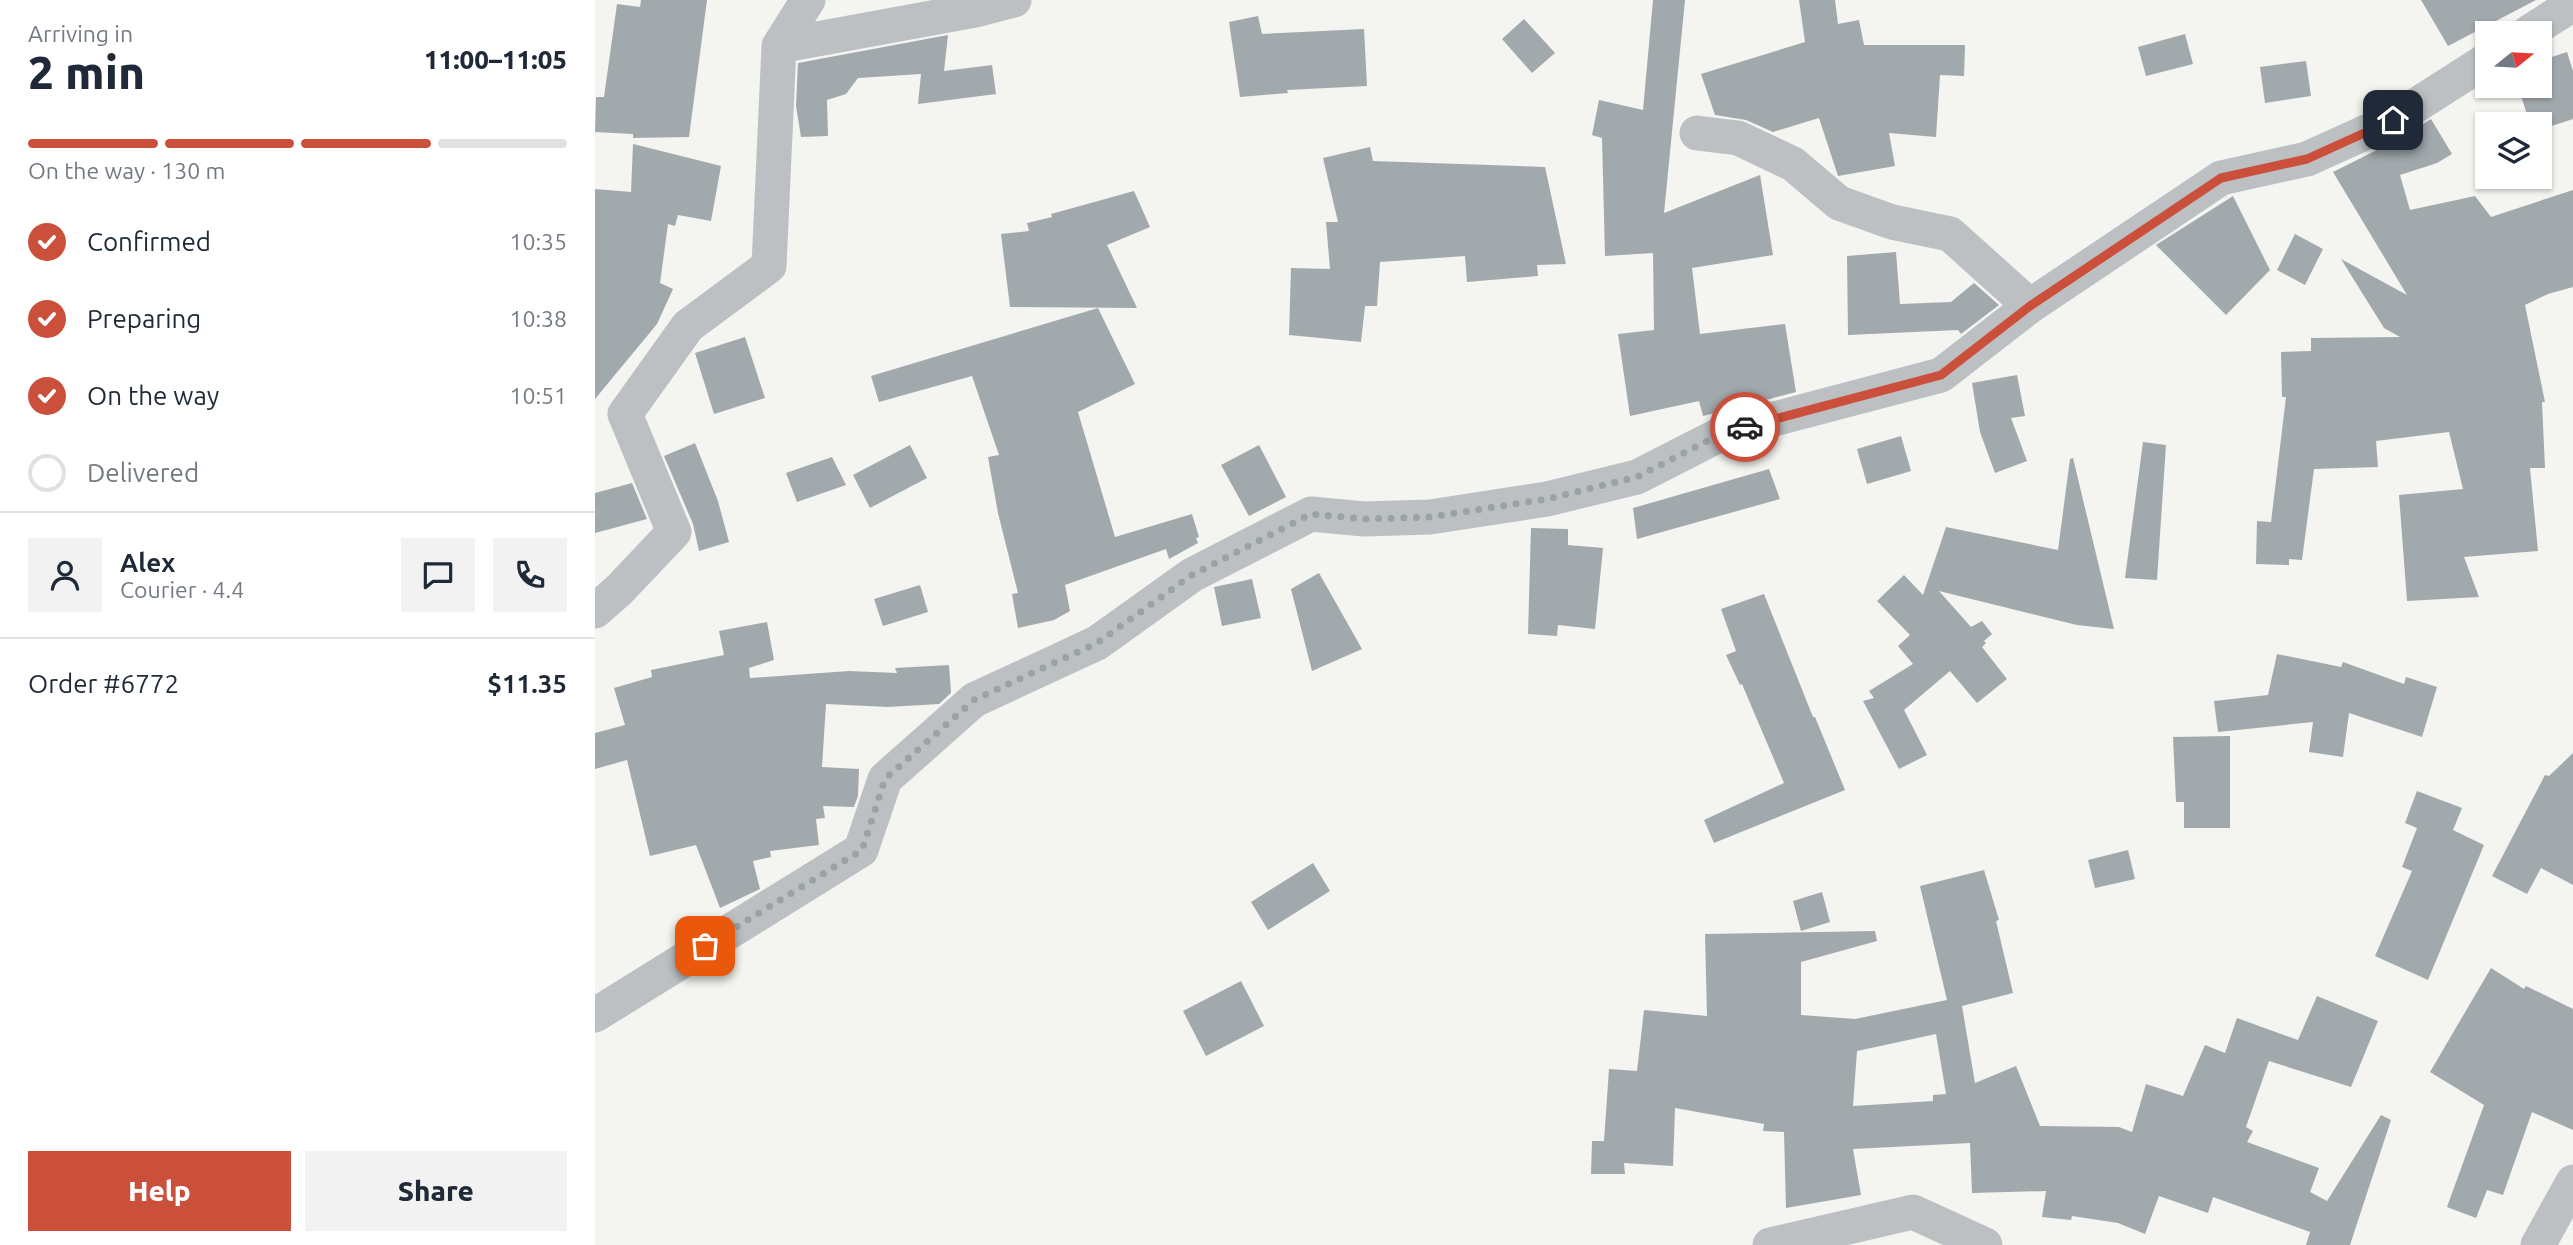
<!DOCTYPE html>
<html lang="en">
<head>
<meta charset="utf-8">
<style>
	:root { --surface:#fff; --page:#f2f2f3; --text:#1f2937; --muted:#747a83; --line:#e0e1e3; --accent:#cb503b }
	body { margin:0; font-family:Ubuntu,sans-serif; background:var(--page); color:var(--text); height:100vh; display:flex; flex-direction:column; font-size:26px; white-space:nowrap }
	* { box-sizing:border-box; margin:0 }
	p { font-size:23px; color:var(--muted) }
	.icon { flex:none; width:38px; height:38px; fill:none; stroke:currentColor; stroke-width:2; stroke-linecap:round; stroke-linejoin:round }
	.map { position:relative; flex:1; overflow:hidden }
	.details { display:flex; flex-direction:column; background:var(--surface); width:595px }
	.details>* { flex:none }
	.needle { width:46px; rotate:72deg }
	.tools { position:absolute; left:1880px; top:21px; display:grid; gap:14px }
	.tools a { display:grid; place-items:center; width:77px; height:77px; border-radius:0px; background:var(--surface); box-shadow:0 2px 5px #0004; font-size:35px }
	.pin { position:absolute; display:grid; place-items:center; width:60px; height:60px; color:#fff; margin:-30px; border-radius:14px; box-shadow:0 4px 10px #0006 }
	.courier { position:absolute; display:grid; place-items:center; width:70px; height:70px; margin:-35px; border:5px solid #cb503b; border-radius:50%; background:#fff; color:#222; box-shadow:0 2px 9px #0007 }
	.overview em { font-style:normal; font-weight:800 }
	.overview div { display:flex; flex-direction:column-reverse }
	.overview { display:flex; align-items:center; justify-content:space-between; height:119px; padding:0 28px }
	h1 { font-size:46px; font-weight:800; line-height:52px }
	.bar { display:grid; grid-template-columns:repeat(4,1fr); gap:10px 7px; align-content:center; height:84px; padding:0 28px }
	.bar i { height:9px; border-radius:5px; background:var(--line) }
	.bar .active { background:var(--accent) }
	.bar p { grid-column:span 4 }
	.line { display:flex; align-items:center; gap:18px; padding:0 28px; border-top:2px solid var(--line) }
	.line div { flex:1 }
	.round { display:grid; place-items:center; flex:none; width:74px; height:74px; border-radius:0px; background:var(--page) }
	ol { padding:0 28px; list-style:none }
	li { display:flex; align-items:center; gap:21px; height:77px }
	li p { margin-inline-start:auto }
	li .icon { padding:7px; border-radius:50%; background:var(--accent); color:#fff; stroke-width:4 }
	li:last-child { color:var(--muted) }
	li i { width:38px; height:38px; border:4px solid var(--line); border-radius:50% }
	.primary-button { display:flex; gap:14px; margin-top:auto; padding:14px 28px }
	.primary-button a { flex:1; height:80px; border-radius:0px; background:var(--accent); color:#fff; font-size:28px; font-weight:800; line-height:80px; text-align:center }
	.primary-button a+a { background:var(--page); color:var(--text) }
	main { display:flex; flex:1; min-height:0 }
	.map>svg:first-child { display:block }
	.building { fill:#a2a9ad; fill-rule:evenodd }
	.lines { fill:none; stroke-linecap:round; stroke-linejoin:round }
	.street { stroke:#bcc0c2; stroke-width:35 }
	.done { stroke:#99a2a6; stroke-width:7; stroke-dasharray:0 12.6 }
	.route { stroke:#cb503b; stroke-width:9 }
</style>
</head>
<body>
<main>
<section class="details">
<div class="overview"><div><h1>2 min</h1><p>Arriving in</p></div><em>11:00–11:05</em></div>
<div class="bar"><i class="active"></i><i class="active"></i><i class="active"></i><i></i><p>On the way · 130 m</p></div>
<ol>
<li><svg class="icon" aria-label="check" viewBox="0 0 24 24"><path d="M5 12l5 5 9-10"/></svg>Confirmed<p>10:35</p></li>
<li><svg class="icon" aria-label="check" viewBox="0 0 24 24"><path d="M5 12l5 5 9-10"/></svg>Preparing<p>10:38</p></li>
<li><svg class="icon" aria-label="check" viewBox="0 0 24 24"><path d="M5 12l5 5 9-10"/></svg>On the way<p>10:51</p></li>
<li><i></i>Delivered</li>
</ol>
<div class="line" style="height:126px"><a class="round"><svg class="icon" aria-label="person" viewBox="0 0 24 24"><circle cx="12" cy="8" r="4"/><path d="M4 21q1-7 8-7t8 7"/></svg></a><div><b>Alex</b><p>Courier · 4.4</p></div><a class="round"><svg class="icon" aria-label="chat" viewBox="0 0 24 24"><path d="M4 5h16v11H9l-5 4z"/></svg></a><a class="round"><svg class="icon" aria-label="phone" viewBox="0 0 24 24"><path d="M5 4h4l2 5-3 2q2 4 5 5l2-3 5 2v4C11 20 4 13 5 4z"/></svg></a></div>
<div class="line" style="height:91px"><div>Order #6772</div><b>$11.35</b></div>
<div class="primary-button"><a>Help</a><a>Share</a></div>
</section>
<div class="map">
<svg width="1978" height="1245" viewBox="0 0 1978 1245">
	<rect width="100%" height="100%" fill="#f4f4f1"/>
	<!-- building -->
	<path class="building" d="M46 0H112L94 137 38 138V134L0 132 1 97H9L22 4 45 7Z
		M1058 0H1090L1069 213 1165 175 1178 255 1097 268 1105 334 1190 324 1201 392 1108 416 1104 401 1035 416 1023 334 1059 330 1058 253 1010 256 1007 138 997 135 1004 100 1048 110Z
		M1204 0H1240L1243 24 1264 20 1269 45H1370L1369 76 1345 75 1341 137 1294 133 1300 166 1243 176 1224 118 1178 132 1151 120 1120 115 1106 74 1210 42Z
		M1826 0H1941L1853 46Z
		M663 16 667 34 769 29 772 86 692 90 693 93 645 97 634 22Z
		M929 19 960 53 937 73 907 39Z
		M1590 34 1598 64 1551 76 1543 47Z
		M353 35 349 71 397 65 401 94 323 104 326 74 263 78 251 94 232 100 233 136 206 137 201 106 203 63Z
		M1972 52 1978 71V119L1944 130V124H1935L1923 86H1944V61Z
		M1711 61 1716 96 1670 103 1665 67Z
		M1836 119 1857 154 1842 163 1805 175 1815 210 1880 196 1896 217 1978 190V287L1953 294 1930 305 1950 402H1947L1950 468H1935L1943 551 1869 557 1884 597 1812 601 1804 495 1868 489 1854 432 1781 441 1783 467 1719 469 1707 560 1694 559V565L1661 564 1662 521 1676 522 1691 397H1687L1686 352 1716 351V338L1805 337 1789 328 1746 259 1812 295 1738 172 1806 138Z
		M38 144 126 166 116 221 83 215 80 226 73 224 65 283 78 289 62 324 0 399V189L36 192Z
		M775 147 778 161 950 167 971 264 942 265 943 276 872 282 870 256 785 262 782 306H770L766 342 694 335 696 268 735 269 731 222H743L728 158Z
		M539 191 555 227 512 245 542 308 415 307 406 234 434 231 432 223 457 217 456 214Z
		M1638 196 1675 270 1631 315 1561 245Z
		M1700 234 1728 249 1710 285 1682 270Z
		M1301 252 1305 304 1356 302 1379 283 1404 305 1366 334 1363 330 1253 335 1252 256Z
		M503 308 540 384 483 412 520 537 597 514 604 537 601 538 603 543 574 559 571 549 470 585 475 611 459 620 423 628 417 594 423 593 403 513 393 457 404 455 377 376 284 402 276 376Z
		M150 337 170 398 119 414 100 353Z
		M1422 375 1430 416 1416 418 1432 461 1400 473 1385 432 1377 383Z
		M1306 436 1316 471 1272 484 1262 449Z
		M1548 442 1571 445 1562 580 1530 578Z
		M100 443 123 501 134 542 104 551 98 524 69 456Z
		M315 445 332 478 275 508 258 475Z
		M664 445 691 497 654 516 626 465Z
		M237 457 251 485 202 502 191 473Z
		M1478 458 1519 629 1482 625 1344 591 1376 627 1387 621 1397 634 1389 641 1391 643 1387 647 1412 679 1382 703 1355 671 1309 710 1332 755 1304 769 1268 701 1279 698 1274 691 1318 664 1303 646 1315 635 1282 601 1309 575 1328 595 1351 527 1463 550 1475 459Z
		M1174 469 1185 499 1042 539 1038 508Z
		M37 483 52 519 0 533V493Z
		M936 528 973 529V545L1008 548 1000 629 963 625 962 636 933 634Z
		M724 573 767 649 717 671 696 589Z
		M657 579 666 618 627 626 619 587Z
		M325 585 333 612 288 626 279 599Z
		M1169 594 1218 717H1220L1250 790 1119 843 1109 820 1189 783 1147 684 1145 685 1131 655 1141 651 1126 609Z
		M172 622 179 660 154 668 155 678 254 671 302 673 300 668 354 665 356 693 344 704 293 707 231 704 227 767 264 769 263 796 259 807 228 806 230 818 221 819 224 845 175 851 176 857 158 861 165 889 125 908 101 845 55 856 32 760 0 769V733L30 725 19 688 57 677 56 670 129 655 124 631Z
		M1682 654 1746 667 1748 662 1809 684 1811 677 1842 687 1827 737 1754 713 1748 757 1714 752 1718 722 1623 732 1619 701 1673 695Z
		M1635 736V828H1589V802H1581L1578 737Z
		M1978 753V885L1946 868 1932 894 1897 876 1950 775 1954 776Z
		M1822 791 1867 808 1858 830 1889 845 1833 980 1780 956 1817 871 1807 867 1822 828 1810 823Z
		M1533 850 1540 879 1500 888 1493 860Z
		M718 863 735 891 673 930 656 902Z
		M1389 870 1404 920 1401 921 1418 993 1367 1006 1380 1083 1421 1066 1445 1126 1524 1127 1537 1132 1551 1084 1588 1096 1610 1045 1630 1053 1642 1018 1703 1040 1722 996 1783 1021 1756 1087 1674 1061 1651 1127 1658 1131 1652 1142 1724 1168 1715 1192 1732 1201 1786 1115 1796 1120 1755 1245H1711L1715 1232 1618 1197 1613 1213 1564 1196 1550 1234 1523 1223 1477 1216 1476 1220 1447 1217 1451 1191 1377 1193 1375 1143 1258 1149 1266 1195 1191 1208 1189 1132 1168 1131 1169 1124 1080 1108 1078 1166 1029 1163 1030 1174H996L997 1141H1009L1014 1069 1042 1071 1049 1010 1112 1016 1110 934 1280 931 1282 941 1206 962V1015L1260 1019 1352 1000 1325 886ZM1341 1034 1351 1094 1338 1095V1101L1258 1106 1262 1051Z
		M1227 892 1235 922 1206 931 1198 901Z
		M1896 968 1929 989 1931 986 1978 1009V1130L1937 1112 1908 1195 1892 1190 1881 1218 1852 1207 1889 1105 1835 1072Z
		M646 981 669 1026 611 1056 588 1011Z"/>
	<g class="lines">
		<!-- street -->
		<path class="street" d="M1933 33 1978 4
			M184 46 380 10 419 0
			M1102 133 1143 138 1198 164 1244 203 1297 222 1355 234 1435 306
			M0 611 24 590 79 532 30 414 93 326 174 266 184 46 213 0
			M0 1015 266 850 290 779 379 700 502 643 597 575 716 514 769 519 835 517 952 499 1042 477 1130 432 1346 375 1435 306 1626 178 1712 159 1798 120 1892 60
			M1175 1245 1318 1212 1390 1245
			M1943 1245 1978 1182"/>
	</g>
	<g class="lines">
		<!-- done -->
		<path class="done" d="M110 946 267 850 290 779 379 700 502 643 597 575 716 514 769 519 835 517 952 499 1042 477 1130 432 1150 427"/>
		<!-- route -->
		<path class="route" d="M1150 427 1346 375 1435 306 1626 178 1712 159 1798 120"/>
	</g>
</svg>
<div class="tools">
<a><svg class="needle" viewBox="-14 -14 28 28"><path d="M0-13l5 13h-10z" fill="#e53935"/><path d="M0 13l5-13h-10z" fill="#747a83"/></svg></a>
<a><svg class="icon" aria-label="layers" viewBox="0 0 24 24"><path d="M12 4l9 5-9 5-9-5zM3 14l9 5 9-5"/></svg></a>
</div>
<div class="pin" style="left:110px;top:946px;background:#ea580c"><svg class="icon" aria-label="bag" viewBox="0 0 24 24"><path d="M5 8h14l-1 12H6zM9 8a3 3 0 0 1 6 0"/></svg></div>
<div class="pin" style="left:1798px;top:120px;background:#1f2937"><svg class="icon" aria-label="home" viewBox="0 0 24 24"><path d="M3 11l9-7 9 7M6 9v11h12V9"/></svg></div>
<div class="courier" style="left:1150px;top:427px"><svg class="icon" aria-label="car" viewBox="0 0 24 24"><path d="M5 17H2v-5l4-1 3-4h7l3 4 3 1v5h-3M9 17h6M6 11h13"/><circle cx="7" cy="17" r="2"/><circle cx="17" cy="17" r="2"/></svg></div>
</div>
</main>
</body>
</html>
